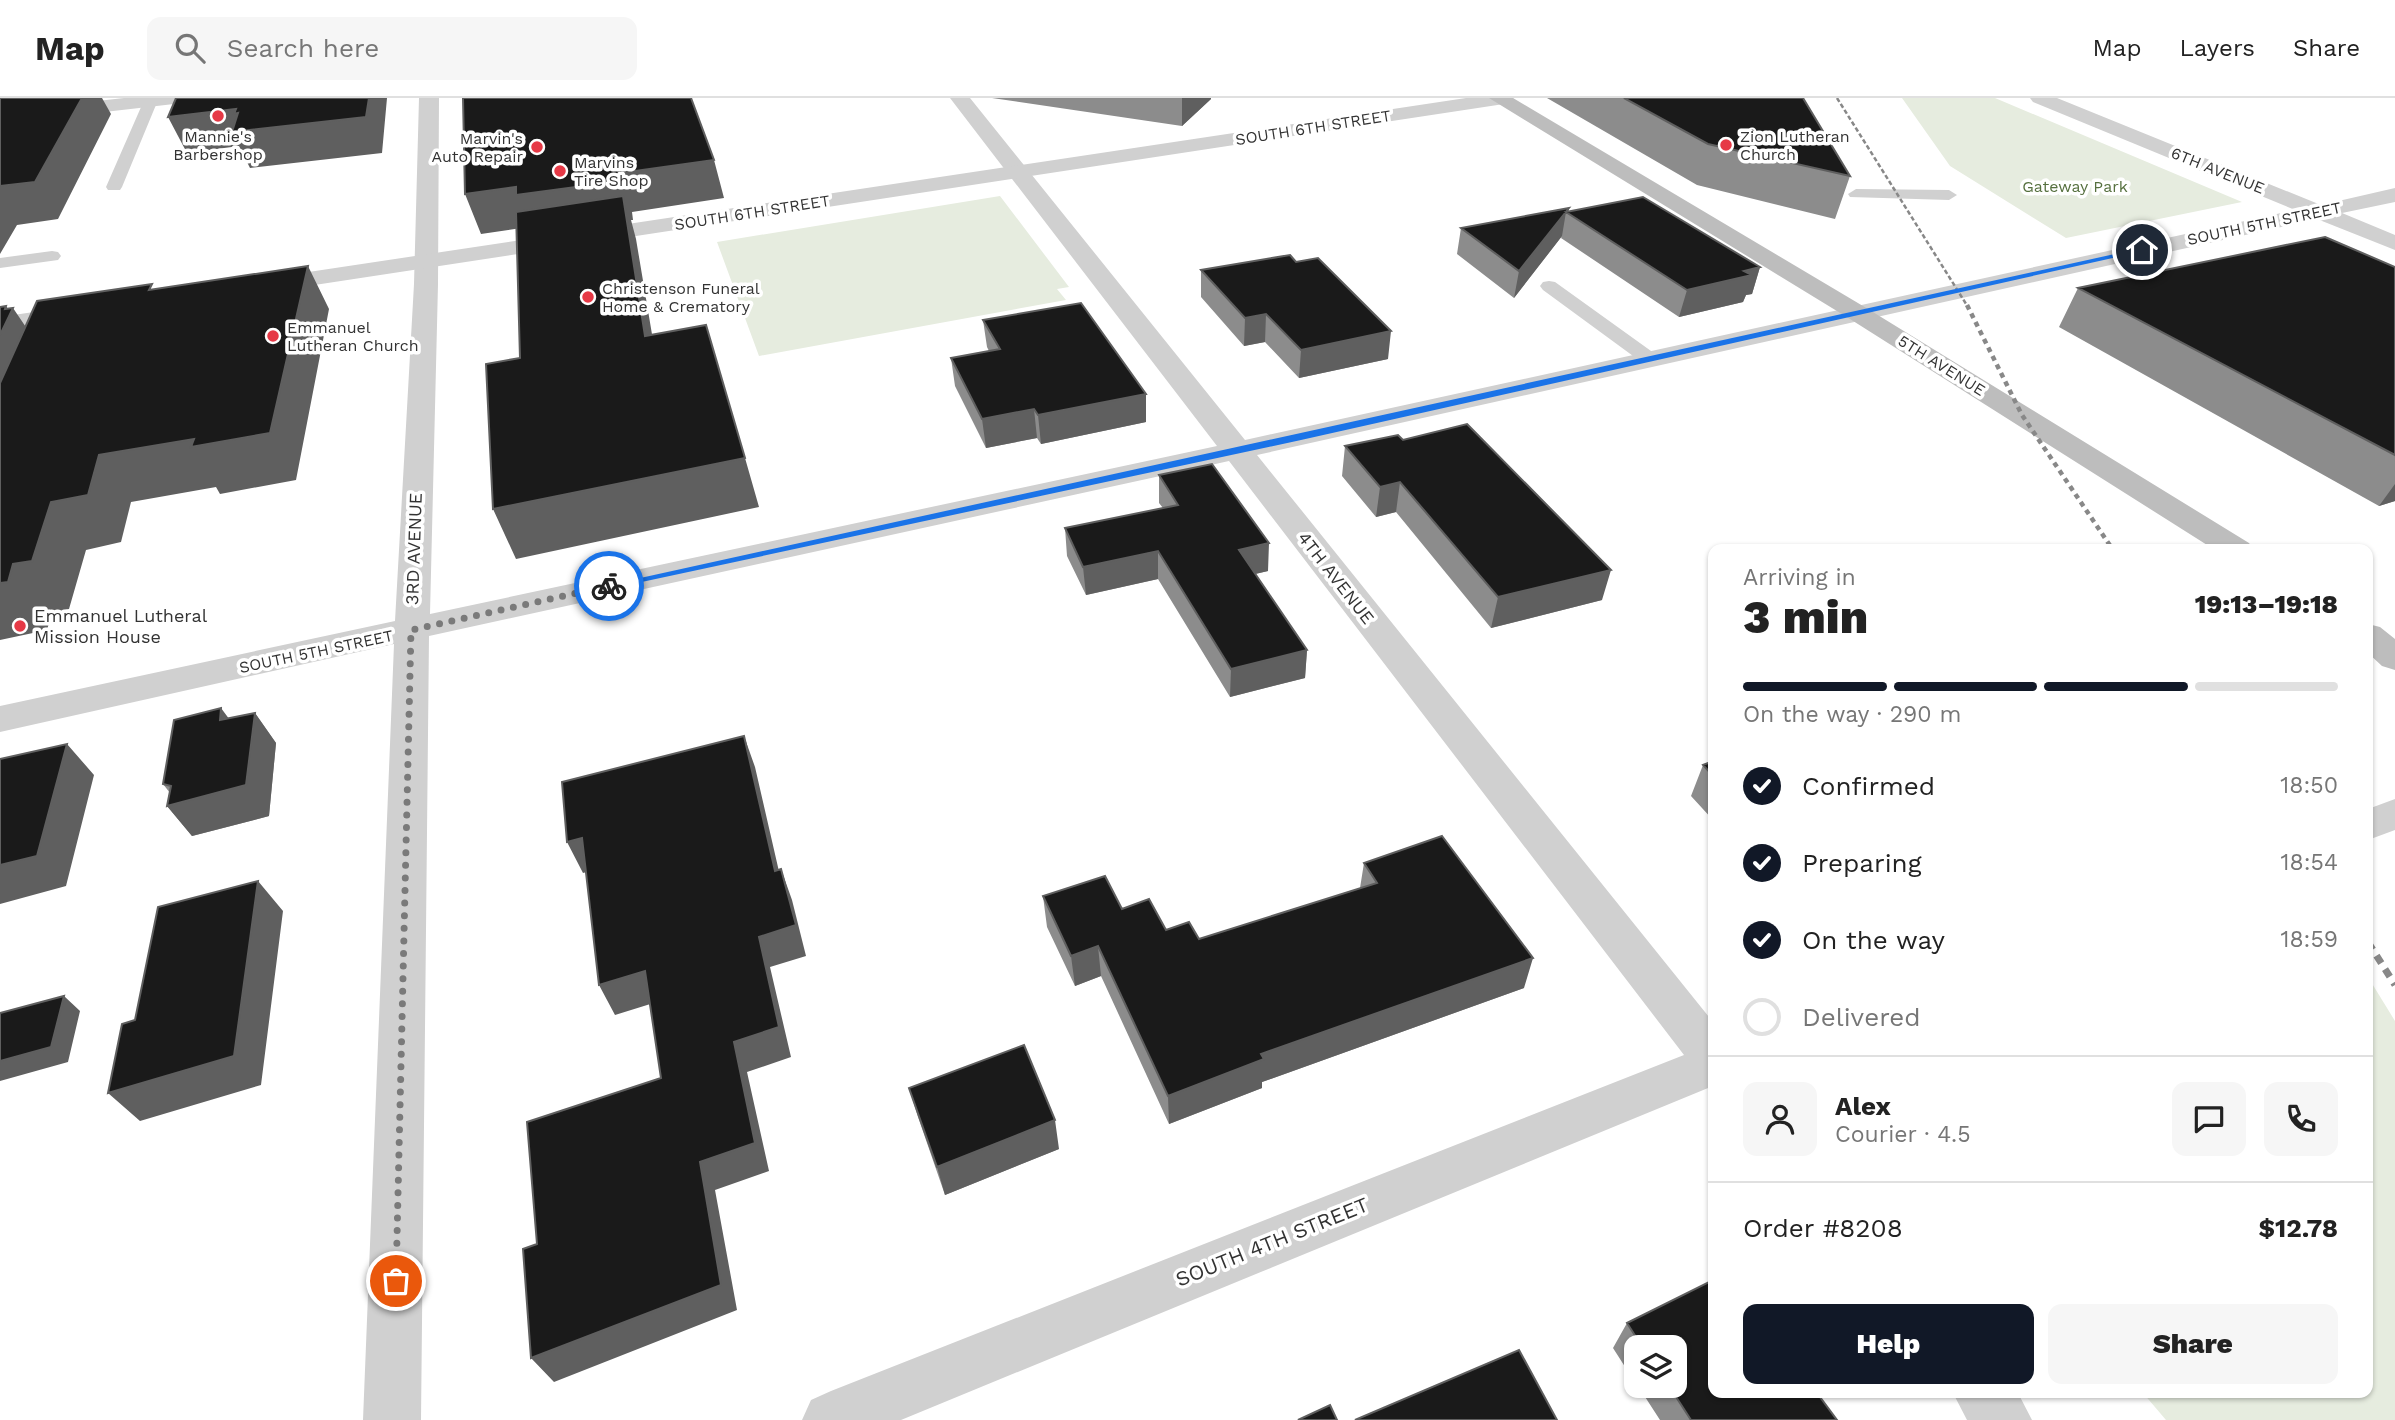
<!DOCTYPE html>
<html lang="en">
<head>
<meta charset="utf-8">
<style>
	:root { --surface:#fff; --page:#f6f6f6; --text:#222; --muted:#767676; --line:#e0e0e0; --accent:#111827 }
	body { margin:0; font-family:"Work Sans",sans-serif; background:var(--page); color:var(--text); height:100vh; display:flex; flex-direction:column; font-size:26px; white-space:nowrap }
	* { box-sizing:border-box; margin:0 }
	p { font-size:23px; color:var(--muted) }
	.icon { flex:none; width:38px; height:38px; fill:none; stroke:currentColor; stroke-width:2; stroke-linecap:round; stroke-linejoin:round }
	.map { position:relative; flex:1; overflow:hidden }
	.side { position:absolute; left:1708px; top:446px; width:665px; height:854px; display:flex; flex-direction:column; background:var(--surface); border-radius:14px; box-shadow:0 2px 5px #0004 }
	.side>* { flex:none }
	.tools { position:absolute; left:1624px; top:1237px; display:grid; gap:14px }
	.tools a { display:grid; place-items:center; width:63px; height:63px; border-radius:14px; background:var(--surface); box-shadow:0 2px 5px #0004; font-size:35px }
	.pin { position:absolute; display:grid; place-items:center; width:60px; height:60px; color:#fff; margin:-30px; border:4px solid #fff; border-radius:50%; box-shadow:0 2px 7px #0007 }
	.courier { position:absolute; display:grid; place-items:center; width:70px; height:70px; margin:-35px; border:5px solid #1a73e8; border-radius:50%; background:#fff; color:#222; box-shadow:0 2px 9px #0007 }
	.summary em { font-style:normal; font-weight:800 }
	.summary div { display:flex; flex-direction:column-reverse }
	.summary { display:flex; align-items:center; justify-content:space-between; height:119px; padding:0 35px }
	h1 { font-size:46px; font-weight:800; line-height:52px }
	.bar { display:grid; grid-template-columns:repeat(4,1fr); gap:10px 7px; align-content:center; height:84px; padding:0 35px }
	.bar i { height:9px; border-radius:5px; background:var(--line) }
	.bar .current { background:var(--accent) }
	.bar p { grid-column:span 4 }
	.line { display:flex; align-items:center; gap:18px; padding:0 35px; border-top:2px solid var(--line) }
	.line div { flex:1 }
	.round { display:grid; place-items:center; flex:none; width:74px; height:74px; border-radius:14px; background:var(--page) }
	ol { padding:0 35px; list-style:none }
	li { display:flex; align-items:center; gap:21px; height:77px }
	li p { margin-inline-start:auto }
	li .icon { padding:7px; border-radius:50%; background:var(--accent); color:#fff; stroke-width:4 }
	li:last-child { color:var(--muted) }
	li i { width:38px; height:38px; border:4px solid var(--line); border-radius:50% }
	.action { display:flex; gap:14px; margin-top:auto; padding:14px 35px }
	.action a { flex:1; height:80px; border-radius:14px; background:var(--accent); color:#fff; font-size:28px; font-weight:800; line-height:80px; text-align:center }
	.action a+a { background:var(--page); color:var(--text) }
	header { display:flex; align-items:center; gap:42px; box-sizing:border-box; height:98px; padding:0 35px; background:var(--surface); border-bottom:2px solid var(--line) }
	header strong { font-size:33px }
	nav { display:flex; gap:38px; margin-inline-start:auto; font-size:24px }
	.search { width:490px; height:63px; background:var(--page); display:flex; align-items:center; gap:18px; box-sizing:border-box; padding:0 24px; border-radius:14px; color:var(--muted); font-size:26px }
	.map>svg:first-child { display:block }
	.green { fill:#e6ecdf }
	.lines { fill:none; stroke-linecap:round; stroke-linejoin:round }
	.service { fill:#d0d0d0; fill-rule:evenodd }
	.minor { fill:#d0d0d0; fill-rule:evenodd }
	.tertiary { fill:#d0d0d0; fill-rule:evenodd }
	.secondary { fill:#bdbdbd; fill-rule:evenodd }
	.rail-far2 { stroke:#888; stroke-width:2.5; stroke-dasharray:4.5 2.5; stroke-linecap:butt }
	.rail-far1 { stroke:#888; stroke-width:4.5; stroke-dasharray:5 4.5; stroke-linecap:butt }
	.rail { stroke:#888; stroke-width:7; stroke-dasharray:9 7; stroke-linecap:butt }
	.wall { fill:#8c8c8c }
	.shaded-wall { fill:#5f5f5f }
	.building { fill:#1a1a1a; stroke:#5f5f5f; stroke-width:2 }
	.route { fill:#1a73e8 }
	.done { stroke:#7a7a7a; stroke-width:7; stroke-dasharray:0 12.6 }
	.poi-dot { fill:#e63946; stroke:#fff; stroke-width:2.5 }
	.labels { text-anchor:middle; stroke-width:7; stroke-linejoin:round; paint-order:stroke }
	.far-street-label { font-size:16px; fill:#333; stroke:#fff }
	.far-poi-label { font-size:16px; fill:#333; stroke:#fff; text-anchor:start }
	.far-park-label { font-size:16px; fill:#56703f; stroke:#fff }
	.street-label { font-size:18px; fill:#333; stroke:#fff }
	.poi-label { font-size:18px; fill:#333; stroke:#fff; text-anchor:start }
	.near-street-label { font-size:21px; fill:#333; stroke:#fff }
</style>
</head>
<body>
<header>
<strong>Map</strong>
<div class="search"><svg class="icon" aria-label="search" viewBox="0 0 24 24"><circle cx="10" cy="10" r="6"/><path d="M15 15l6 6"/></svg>Search here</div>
<nav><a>Map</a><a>Layers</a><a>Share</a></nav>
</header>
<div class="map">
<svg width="2395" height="1322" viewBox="0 0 2395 1322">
	<rect width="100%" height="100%" fill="#fff"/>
	<!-- green -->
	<path class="green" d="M1902 0H1995L2242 104 2066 140 1950 68Z
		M1000 98 1069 189 1057 191 1066 202 759 258 717 144Z
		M2368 879 2395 923V1322H2166L2143 1295H2368Z"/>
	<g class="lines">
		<!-- service -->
		<path class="service" d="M145 0 158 2 122 89 120 92H108L106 89Z
			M1856 91 1949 92 1957 97 1949 102 1850 99 1848 96Z
			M52 153 58 154 61 158 58 162 0 170V160Z
			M1549 183 1555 184 1658 258 1661 262 1658 266H1644L1543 192 1540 188 1543 184Z"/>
		<!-- minor -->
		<path class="minor" d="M124 0H184L174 6 0 26V14Z
			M419 0H439L438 186 430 516 1217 348 950 0H970L1245 342 2295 112 2033 4 2030 0H2057L2321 107 2395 90V104L2342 115 2395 137V152L2317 121 1257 357 1713 924V988L901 1322H802L811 1302 831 1293 1684 957 1229 363 429 538 421 1322H363L394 546 0 634V608L395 523 414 186Z
			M2395 701V732L2368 742V711Z
			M1953 1295H2018L2032 1322H1967Z"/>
		<!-- tertiary -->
		<path class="tertiary" d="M1466 0H1514L1504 6 262 195 253 193 250 188 253 183 262 181Z
			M81 207 90 210 94 215 90 220 0 235V219Z"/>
		<!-- secondary -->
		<path class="secondary" d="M1489 0H1513L1868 211 2249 445 2254 452H2215L1850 221Z
			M2368 526 2380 529 2395 541V572L2382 568 2368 555Z"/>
		<!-- rail-far2 -->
		<path class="rail-far2" d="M1837 0 1968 209"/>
		<!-- rail-far1 -->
		<path class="rail-far1" d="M1967 207 2022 317 2113 452"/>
		<!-- rail -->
		<path class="rail" d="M2368 844 2395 887"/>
	</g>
	<!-- wall -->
	<path class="wall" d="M992 0H1211V1L1182 28Z
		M1547 0H1803L1850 78 1835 121 1697 87Z
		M1569 110 1568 114 1760 169 1752 196 1746 197 1743 204 1679 219 1561 140 1562 138 1514 200 1457 156 1461 130Z
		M2395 169V403L2379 408 2059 229 2078 190Z
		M1201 172 1388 261 1299 280 1265 244 1244 248 1201 199Z
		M983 222 1146 324 1041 346 1037 340 986 350 955 288 951 260 989 253 987 249Z
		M1403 342 1602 502 1491 530 1396 414 1376 419 1342 378 1345 348Z
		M1159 377 1268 473 1255 476 1307 552 1305 580 1230 599 1158 481 1086 497 1067 458 1065 430 1163 410 1159 405Z
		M255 615 276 645 269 718 192 738 167 708 170 695 163 686 229 620Z
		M1713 663V722L1691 698 1703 667Z
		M1364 765 1524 890 1262 984V990L1169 1026 1101 878 1075 888 1047 829 1043 798 1122 811 1166 832 1199 841 1360 790Z
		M909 990 1059 1051 945 1097 918 1019Z
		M1627 1225 1837 1322H1660L1638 1288H1675V1250H1636V1286L1613 1250Z"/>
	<!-- shaded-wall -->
	<path class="shaded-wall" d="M0 0H102L111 16 58 121 17 127 0 156Z
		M369 0H387L382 55 250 70 239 48 187 55 168 19 236 11Z
		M1182 0H1211V1L1182 28Z
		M714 62 724 100 632 114 633 122H631L636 141 660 284 528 129 481 136 465 96Z
		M1569 110 1568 115 1566 114 1562 138 1514 200 1519 173Z
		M308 168 329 211 296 382 220 396 216 389 131 404 121 444 86 452 69 511 52 515 47 532 0 542V485L13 466 51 404 99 357Z
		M1760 169 1752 196 1746 197 1743 204 1679 219 1687 192 1744 173Z
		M6 208 10 214 13 210 40 250 0 348V237Z
		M1266 216 1265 244 1244 248 1245 220Z
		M1391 233 1388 261 1299 280 1301 252Z
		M1146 296V324L1041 346 1038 317Z
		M1034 311 1037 340 986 350 982 321Z
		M745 360 759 409 516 461 493 411Z
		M1400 384 1396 414 1376 419 1380 389Z
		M2395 386V403L2379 408Z
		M1269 445 1268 473 1238 480 1239 452Z
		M1158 453V481L1086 497 1083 469Z
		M1611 472 1602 502 1491 530 1498 499Z
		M1307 552 1305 580 1230 599 1231 571Z
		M221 610 244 641 220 622Z
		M255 615 276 645 269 718 192 738 167 708Z
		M744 638 755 669 786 804 775 773Z
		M67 646 94 677 66 788 0 806V767Z
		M582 740 598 771 583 775 567 744Z
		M781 771 792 802 806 858 770 869 791 959 747 974 769 1073 715 1092 737 1212 554 1284 531 1260 734 944 759 839Z
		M258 783 283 813 261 987 140 1023 108 995Z
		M1098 848 1101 878 1075 888 1071 858Z
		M1533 860 1524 890 1262 984V990L1169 1026 1168 998 1261 956Z
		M645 873 660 903 615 917 599 887Z
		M64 898 80 913 68 964 0 983V963Z
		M1055 1022 1059 1051 945 1097 937 1069Z"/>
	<!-- building -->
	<path class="building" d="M0 0H82L35 84 0 88Z
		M176 0H369L366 19 232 34 238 15 234 16 236 11 168 19Z
		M463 0H691L714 62 620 75 621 83 516 97V89L465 96Z
		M1624 0H1803L1850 78 1708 46Z
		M623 98 645 238 706 227 745 360 493 411 486 266 520 260 516 114Z
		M1643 99 1760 169 1744 173 1752 177 1687 192 1566 114Z
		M1569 110 1519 173 1461 130Z
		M2325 139 2395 169V357L2078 190Z
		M1290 157 1296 164 1318 160 1391 233 1301 252 1266 216 1245 220 1201 172Z
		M308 168 270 335 191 349 194 341 99 357 88 397 51 404 32 463 13 466 8 484 0 485V285L37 203 152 186 149 192Z
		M1081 205 1146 296 1038 317 1034 311 982 321 951 260 1000 251 983 222Z
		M6 208 5 211 13 210 0 237V209Z
		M1467 326 1611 472 1498 499 1400 384 1380 389 1345 348 1398 337 1403 342Z
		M1212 366 1269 445 1239 452 1307 552 1231 571 1158 453 1083 469 1065 430 1178 407 1159 377Z
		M221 610 220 622 255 615 246 687 167 708 171 688 163 686 174 622Z
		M744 638 775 773 781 771 796 827 759 839 779 929 734 944 755 1045 700 1064 721 1187 531 1260 523 1151 537 1146 527 1024 661 980 645 873 599 887 582 740 567 744 562 684Z
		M67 646 37 758 0 767V661Z
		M1713 663V678L1703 667Z
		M1442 738 1533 860 1261 956 1264 961 1168 998 1098 848 1071 858 1043 798 1105 778 1122 811 1149 801 1166 832 1189 824 1199 841 1377 785 1364 765Z
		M258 783 234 958 108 995 122 926 135 922 158 809Z
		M64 898 51 949 0 963V915Z
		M1024 947 1055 1022 937 1069 909 990Z
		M1713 1182V1295H1817L1837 1322H1691L1669 1288H1675V1250H1643L1627 1225Z
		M1519 1252 1557 1322H1355Z
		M1330 1307 1337 1322H1298Z"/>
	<!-- route -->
	<path class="route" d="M2142 150 2144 153 1301 342 609 491 604 488Z"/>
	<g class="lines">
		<!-- done -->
		<path class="done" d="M396 1183 411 532 609 488"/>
	</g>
	<!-- markers -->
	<g class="poi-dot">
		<circle cx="218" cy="18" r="7"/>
		<circle cx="1726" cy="47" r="7"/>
		<circle cx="537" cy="49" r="7"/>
		<circle cx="560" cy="73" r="7"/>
		<circle cx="588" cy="199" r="7"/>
		<circle cx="273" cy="238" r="7"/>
		<circle cx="20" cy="528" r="7"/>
	</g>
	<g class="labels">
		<!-- far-street labels -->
		<g class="far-street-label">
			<text transform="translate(1313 29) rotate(-9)" y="6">SOUTH 6TH STREET</text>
			<text transform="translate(2218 72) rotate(22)" y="6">6TH AVENUE</text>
			<text transform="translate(752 114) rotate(-9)" y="6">SOUTH 6TH STREET</text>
			<text transform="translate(2264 125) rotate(-12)" y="6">SOUTH 5TH STREET</text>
			<text transform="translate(1942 267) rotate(32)" y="6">5TH AVENUE</text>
			<text transform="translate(316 553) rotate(-12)" y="6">SOUTH 5TH STREET</text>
		</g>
		<!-- far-poi labels -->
		<g class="far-poi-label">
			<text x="218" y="44" text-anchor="middle">Mannie's<tspan x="218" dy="18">Barbershop</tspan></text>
			<text x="1740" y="44">Zion Lutheran<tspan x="1740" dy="18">Church</tspan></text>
			<text x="523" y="46" text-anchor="end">Marvin's<tspan x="523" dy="18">Auto Repair</tspan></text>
			<text x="574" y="70">Marvins<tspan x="574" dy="18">Tire Shop</tspan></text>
			<text x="602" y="196">Christenson Funeral<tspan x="602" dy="18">Home &amp; Crematory</tspan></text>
			<text x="287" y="235">Emmanuel<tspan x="287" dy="18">Lutheran Church</tspan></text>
		</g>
		<!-- far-park labels -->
		<g class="far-park-label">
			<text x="2075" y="94">Gateway Park</text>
		</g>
		<!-- street labels -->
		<g class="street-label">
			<text transform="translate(414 451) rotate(-88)" y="6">3RD AVENUE</text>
			<text transform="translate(1336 480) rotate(52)" y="6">4TH AVENUE</text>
		</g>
		<!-- poi labels -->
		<g class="poi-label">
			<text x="34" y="524">Emmanuel Lutheral<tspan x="34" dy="21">Mission House</tspan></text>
		</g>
		<!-- near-street labels -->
		<g class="near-street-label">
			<text transform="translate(1272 1144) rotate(-22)" y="7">SOUTH 4TH STREET</text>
		</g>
	</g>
</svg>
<div class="tools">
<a><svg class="icon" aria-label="layers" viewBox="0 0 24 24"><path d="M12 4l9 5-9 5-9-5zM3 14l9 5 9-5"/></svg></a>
</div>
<div class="pin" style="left:396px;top:1183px;background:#ea580c"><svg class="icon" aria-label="bag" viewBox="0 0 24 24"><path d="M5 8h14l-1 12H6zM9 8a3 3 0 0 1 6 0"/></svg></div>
<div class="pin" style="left:2142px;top:152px;background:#1f2937"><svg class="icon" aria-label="home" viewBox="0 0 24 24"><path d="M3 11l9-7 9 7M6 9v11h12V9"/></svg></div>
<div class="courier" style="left:609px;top:488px"><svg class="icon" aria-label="bike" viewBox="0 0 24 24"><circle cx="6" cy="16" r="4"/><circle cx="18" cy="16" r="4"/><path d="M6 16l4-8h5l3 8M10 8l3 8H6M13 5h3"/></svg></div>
<section class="side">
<div class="summary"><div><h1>3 min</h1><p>Arriving in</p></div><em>19:13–19:18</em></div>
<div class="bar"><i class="current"></i><i class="current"></i><i class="current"></i><i></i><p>On the way · 290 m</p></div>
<ol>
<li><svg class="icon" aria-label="check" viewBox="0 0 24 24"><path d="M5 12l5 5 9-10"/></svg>Confirmed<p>18:50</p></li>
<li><svg class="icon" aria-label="check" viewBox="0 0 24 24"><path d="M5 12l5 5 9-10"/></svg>Preparing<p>18:54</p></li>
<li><svg class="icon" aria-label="check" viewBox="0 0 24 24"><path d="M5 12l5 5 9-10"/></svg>On the way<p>18:59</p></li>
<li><i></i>Delivered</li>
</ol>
<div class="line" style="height:126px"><a class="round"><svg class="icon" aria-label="person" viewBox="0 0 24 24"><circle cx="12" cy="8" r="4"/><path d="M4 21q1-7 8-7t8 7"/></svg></a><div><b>Alex</b><p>Courier · 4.5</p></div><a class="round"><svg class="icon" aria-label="chat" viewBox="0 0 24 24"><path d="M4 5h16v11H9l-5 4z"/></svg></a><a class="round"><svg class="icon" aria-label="phone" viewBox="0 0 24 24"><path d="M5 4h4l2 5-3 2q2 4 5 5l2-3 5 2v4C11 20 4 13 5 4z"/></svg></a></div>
<div class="line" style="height:91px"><div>Order #8208</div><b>$12.78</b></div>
<div class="action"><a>Help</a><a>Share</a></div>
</section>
</div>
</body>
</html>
